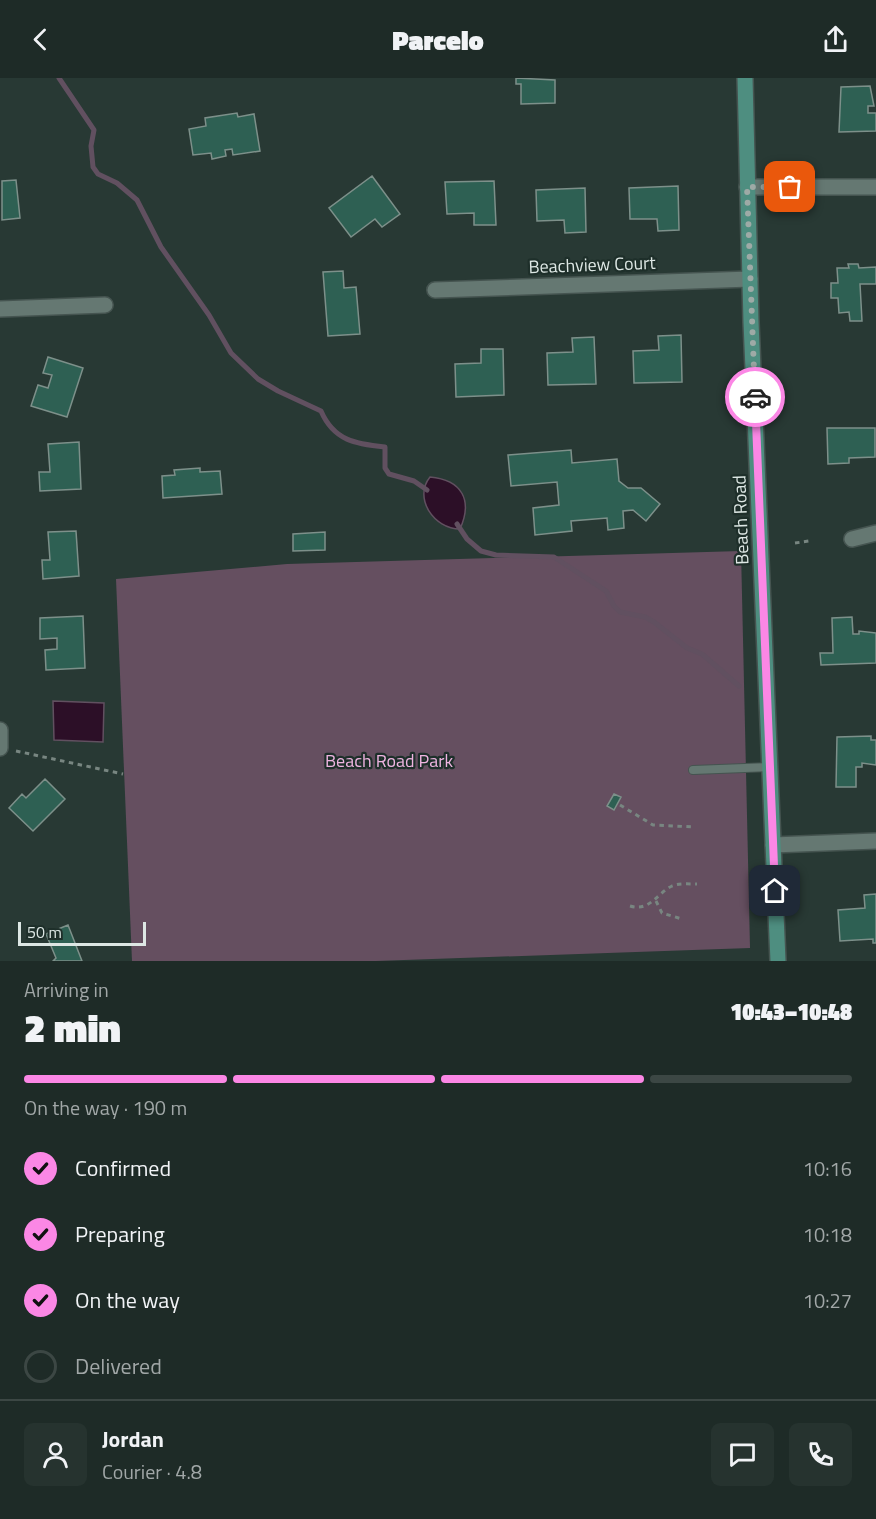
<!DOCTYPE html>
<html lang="en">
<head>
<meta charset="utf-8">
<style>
	:root { --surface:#1e2b27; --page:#26332f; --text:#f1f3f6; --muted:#a1a7a7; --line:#3c4744; --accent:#fb87e5 }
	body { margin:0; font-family:"Titillium Web",sans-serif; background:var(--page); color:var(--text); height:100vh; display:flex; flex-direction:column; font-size:22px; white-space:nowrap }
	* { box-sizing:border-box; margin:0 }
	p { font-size:20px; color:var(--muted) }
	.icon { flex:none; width:33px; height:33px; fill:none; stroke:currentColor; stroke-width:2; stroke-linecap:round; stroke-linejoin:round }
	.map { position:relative; height:883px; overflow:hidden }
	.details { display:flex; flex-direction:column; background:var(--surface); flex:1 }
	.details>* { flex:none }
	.scale { position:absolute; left:18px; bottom:15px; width:128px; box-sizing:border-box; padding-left:6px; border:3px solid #dde7e4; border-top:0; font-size:16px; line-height:21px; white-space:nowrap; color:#dde7e4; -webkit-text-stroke:4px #1e2f2a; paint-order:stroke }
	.pin { position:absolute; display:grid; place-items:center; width:51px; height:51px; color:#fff; margin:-26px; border-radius:12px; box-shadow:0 3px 9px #0006 }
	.courier { position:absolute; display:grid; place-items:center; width:60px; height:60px; margin:-30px; border:4px solid #fb87e5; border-radius:50%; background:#fff; color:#222; box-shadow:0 2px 8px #0007 }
	.overview em { font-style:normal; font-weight:800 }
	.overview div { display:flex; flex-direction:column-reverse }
	.overview { display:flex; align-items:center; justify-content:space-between; height:102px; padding:0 24px }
	h1 { font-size:39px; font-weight:800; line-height:45px }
	.bar { display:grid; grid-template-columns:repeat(4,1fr); gap:9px 6px; align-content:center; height:72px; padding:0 24px }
	.bar i { height:8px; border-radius:4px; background:var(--line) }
	.bar .selected { background:var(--accent) }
	.bar p { grid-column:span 4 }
	.line { display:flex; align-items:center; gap:15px; padding:0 24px; border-top:2px solid var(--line) }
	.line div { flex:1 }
	.round { display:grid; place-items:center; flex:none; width:63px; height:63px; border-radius:9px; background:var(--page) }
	ol { padding:0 24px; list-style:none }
	li { display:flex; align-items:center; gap:18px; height:66px }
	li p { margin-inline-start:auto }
	li .icon { padding:6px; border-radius:50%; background:var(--accent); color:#111; stroke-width:4 }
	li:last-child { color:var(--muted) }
	li i { width:33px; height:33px; border:3px solid var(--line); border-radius:50% }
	header { display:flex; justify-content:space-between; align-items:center; height:78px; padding:0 24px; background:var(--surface); font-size:27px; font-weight:800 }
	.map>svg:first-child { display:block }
	.green { fill:#654f60 }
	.water { fill:#2c0f27; stroke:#615060; stroke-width:1.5 }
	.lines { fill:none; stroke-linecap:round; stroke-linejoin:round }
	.stream { stroke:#615060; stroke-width:5 }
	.building { fill:#2e6053; stroke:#7d908a; stroke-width:1.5 }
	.lane-casing { stroke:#455450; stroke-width:10 }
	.street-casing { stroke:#455450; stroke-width:18 }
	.secondary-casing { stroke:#455450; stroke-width:18 }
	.path { stroke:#788681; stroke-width:3; stroke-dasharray:4.5 4.5; stroke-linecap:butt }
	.lane { stroke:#657872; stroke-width:8 }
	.street { stroke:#657872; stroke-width:15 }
	.secondary { stroke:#4e8e80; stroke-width:15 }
	.done { stroke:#9eaaa6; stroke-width:6; stroke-dasharray:0 10.8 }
	.route { stroke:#fb87e5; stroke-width:8 }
	.labels { text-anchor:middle; stroke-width:4.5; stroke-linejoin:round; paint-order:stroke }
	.street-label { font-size:18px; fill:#dde7e4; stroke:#1e2f2a }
	.park-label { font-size:18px; fill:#efb4e1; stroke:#1e2f2a }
</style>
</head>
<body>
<header><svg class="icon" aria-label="back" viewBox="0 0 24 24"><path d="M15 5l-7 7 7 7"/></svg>Parcelo<svg class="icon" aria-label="share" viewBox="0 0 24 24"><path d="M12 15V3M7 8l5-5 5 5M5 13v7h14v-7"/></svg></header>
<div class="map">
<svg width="876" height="883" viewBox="0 0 876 883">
	<rect width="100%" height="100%" fill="#283934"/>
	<!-- green -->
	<path class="green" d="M741 473 750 870 376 883H132L116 501 287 486Z"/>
	<!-- water -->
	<path class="water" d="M430 399C462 402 473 422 460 451 434 451 413 420 430 399Z
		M53 623 104 625 103 664 54 662Z"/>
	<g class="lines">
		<!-- stream -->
		<path class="stream" d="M59 0 94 52 91 68 93 89 98 96 117 105 137 122 161 169 209 237 231 275 258 301 278 313 321 333C334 363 356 366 385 369V390L389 396 414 403 427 412
			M457 446 467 461 481 473 496 477 554 479 606 513 614 528 620 534 645 539 654 544 687 570 702 576 739 608"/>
	</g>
	<!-- building -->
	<path class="building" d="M516 0 555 2V25L521 26V6H516Z
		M870 8 874 28H868V35H876V53L839 54 841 9Z
		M237 35 238 39 254 36 260 73 233 77 232 71 225 72 226 78 212 81 211 75 193 77 189 51 206 48 205 40Z
		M372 98 400 136 382 149 375 141 351 159 329 130Z
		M16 102 20 140 2 142V103Z
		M494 103 496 147H474V135L447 136 445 104Z
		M678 108 679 152 658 153 657 141H630L629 110Z
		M585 110 586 154 565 155 564 142 537 143 536 112Z
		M848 186H858L859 190 876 189V206H860L862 243H850L849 234 839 235 838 220H831V205H838L837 190H849Z
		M343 193 344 210 356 209 360 256 328 258 323 194Z
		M681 257 682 304 634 305 633 273 659 272 658 258Z
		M594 259 596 306 548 307 547 275 573 274 572 260Z
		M481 271H503L504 317 456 319 455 286 481 285Z
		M48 279 83 290 67 339 31 328 38 307 48 310 52 297 43 295Z
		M827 350H875V379L849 380V385L828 386Z
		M79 364 81 411 40 413 39 394H50L48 366Z
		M571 372 572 385 617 381 619 403 628 410H641L660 426 646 443 633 432 623 433 624 450 608 452 607 440 571 443 572 453 535 457 533 430 559 427 557 404 511 408 508 377Z
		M200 390V394L220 393 222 416 163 420 162 398 175 397 174 392Z
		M76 453 79 498 43 501 42 482H50L48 454Z
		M325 454V472L293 473V456Z
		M83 538 85 590 46 592 45 572 57 571V560L40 561V540Z
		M852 539 853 556H859V553L876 555V585L821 587 820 575H833L832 540Z
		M871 658V662H876V687L862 685V689H856V709H836L837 659Z
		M45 701 65 721 33 753 9 730 22 716 26 720Z
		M614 716 621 719 614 732 607 728Z
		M876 816V865H873V861L840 863 838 832 865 830 864 817Z
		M68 847 82 883H53L56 880 46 856Z"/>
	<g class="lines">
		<defs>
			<path id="lane" d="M693 692 770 689"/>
			<path id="street" d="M747 109H876
				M435 212 750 201
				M0 231 105 227
				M852 461 876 455
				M0 652V670
				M773 767 876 763"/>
			<path id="secondary" d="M745 0 751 244 778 883"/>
		</defs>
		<!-- lane casing -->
		<use href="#lane" class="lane-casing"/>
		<!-- street casing -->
		<use href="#street" class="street-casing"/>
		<!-- secondary casing -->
		<use href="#secondary" class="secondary-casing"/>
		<!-- path -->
		<path class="path" d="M795 465 809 463
			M16 673 123 696
			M620 727 653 747 695 749
			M656 823 662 835 682 841
			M630 828C650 834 657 815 672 808 679 805 689 806 697 806"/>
		<!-- lane -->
		<use href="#lane" class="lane"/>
		<!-- street -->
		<use href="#street" class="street"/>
		<!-- secondary -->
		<use href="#secondary" class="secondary"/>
	</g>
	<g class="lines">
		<!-- done -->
		<path class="done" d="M755 319 747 109H790"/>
		<!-- route -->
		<path class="route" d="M755 319 775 813"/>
	</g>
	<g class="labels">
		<!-- street labels -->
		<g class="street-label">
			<text transform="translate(592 187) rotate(-2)" y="6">Beachview Court</text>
			<text transform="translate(741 442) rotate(-92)" y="6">Beach Road</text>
		</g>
		<!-- park labels -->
		<g class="park-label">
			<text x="389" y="689">Beach Road Park</text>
		</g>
	</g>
</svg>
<div class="scale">50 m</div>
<div class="pin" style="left:790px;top:109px;background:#ea580c"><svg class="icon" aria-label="bag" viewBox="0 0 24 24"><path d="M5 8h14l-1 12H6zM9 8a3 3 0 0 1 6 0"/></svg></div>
<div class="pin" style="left:775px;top:813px;background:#1f2937"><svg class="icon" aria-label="home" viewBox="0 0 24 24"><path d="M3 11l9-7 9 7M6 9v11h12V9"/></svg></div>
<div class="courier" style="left:755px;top:319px"><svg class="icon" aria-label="car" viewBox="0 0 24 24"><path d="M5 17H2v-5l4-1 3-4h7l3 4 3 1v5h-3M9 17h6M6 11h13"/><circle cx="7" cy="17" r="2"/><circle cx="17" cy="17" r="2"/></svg></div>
</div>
<section class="details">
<div class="overview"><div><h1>2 min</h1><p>Arriving in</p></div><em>10:43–10:48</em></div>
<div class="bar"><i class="selected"></i><i class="selected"></i><i class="selected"></i><i></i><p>On the way · 190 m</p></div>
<ol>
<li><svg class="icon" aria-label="check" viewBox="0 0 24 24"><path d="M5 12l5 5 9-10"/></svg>Confirmed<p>10:16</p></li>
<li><svg class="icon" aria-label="check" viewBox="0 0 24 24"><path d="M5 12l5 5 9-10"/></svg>Preparing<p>10:18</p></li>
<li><svg class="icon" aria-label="check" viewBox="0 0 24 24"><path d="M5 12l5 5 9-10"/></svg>On the way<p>10:27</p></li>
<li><i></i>Delivered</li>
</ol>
<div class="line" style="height:108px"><a class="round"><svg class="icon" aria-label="person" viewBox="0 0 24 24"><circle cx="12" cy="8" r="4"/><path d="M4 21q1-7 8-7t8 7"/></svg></a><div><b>Jordan</b><p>Courier · 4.8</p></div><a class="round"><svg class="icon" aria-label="chat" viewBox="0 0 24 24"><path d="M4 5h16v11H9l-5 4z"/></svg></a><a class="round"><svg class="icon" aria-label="phone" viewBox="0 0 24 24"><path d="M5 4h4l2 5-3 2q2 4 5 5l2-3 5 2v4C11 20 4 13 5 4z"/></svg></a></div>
</section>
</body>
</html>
